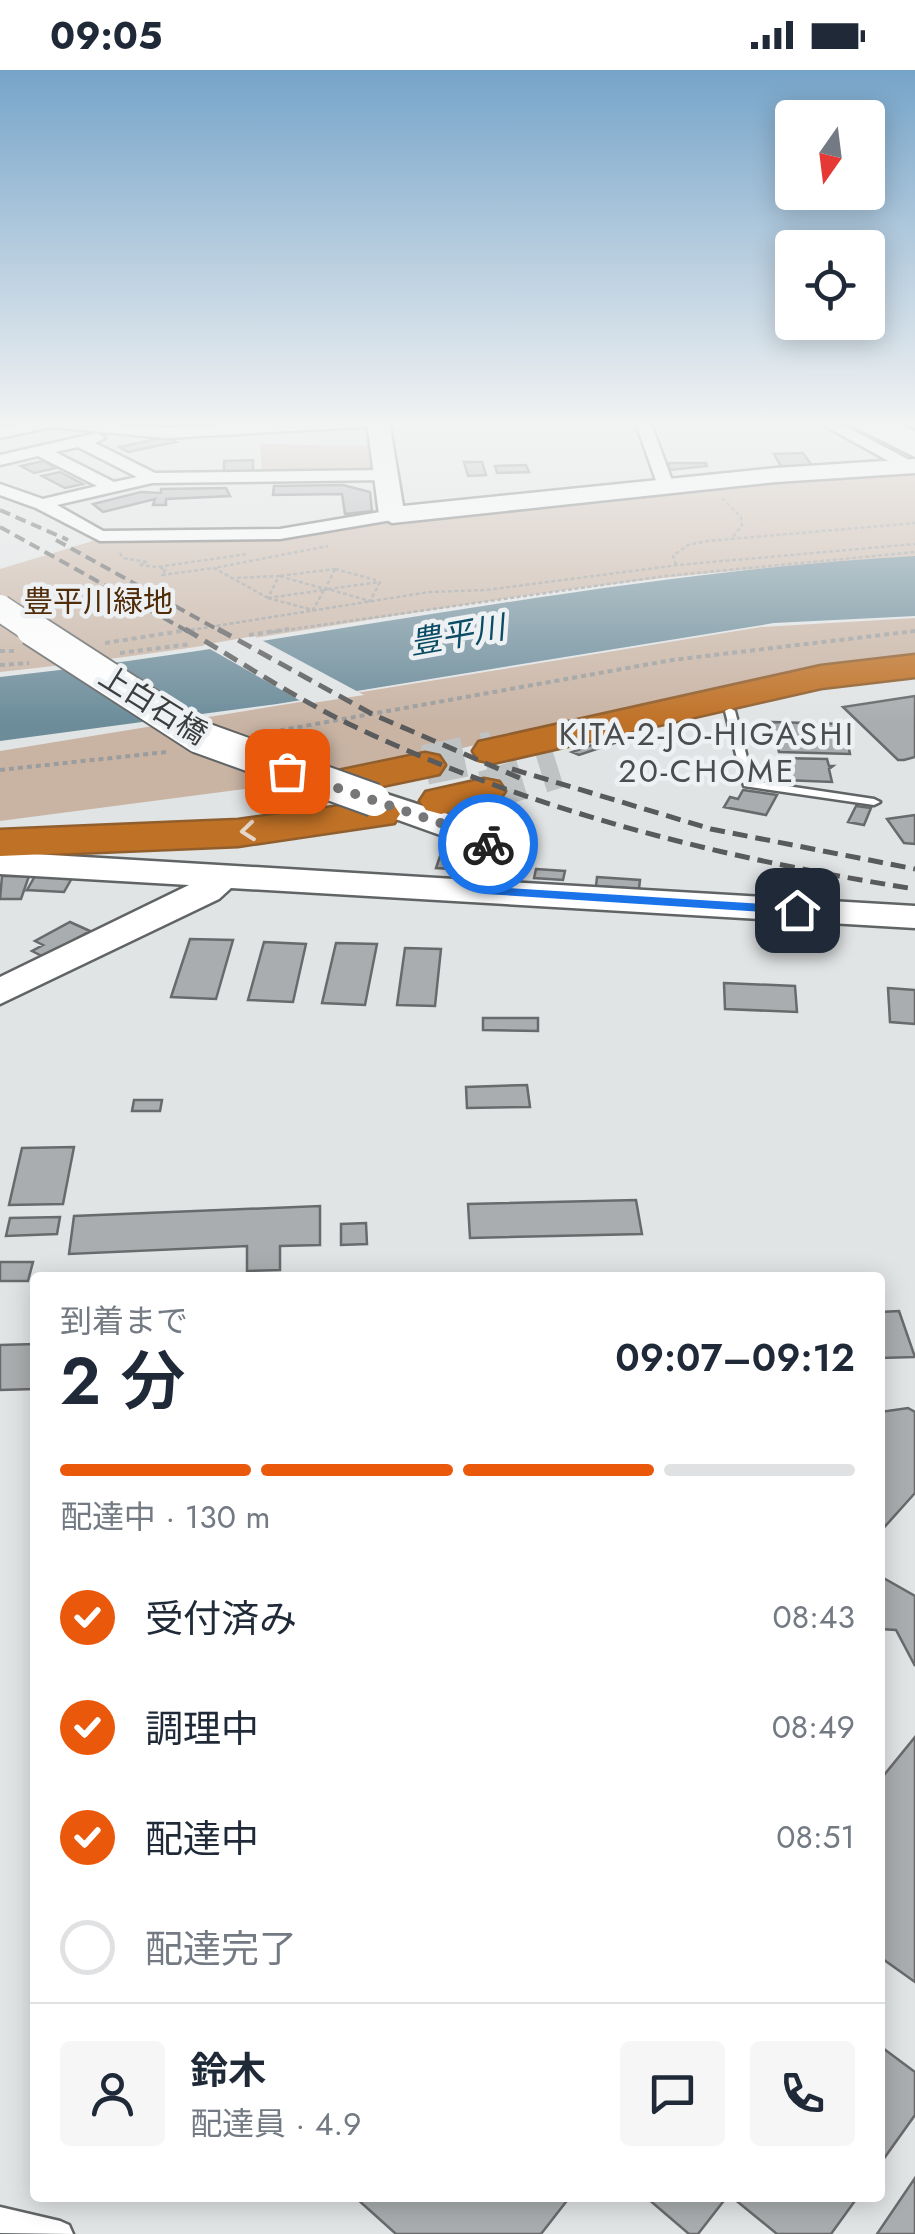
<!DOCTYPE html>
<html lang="ja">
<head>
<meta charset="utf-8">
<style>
	:root { --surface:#fff; --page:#f6f6f7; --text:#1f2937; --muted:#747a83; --line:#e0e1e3; --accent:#ea580c }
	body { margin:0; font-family:Jost,"Noto Sans JP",sans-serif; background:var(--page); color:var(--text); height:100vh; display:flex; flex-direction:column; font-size:38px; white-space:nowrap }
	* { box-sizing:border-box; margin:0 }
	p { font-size:32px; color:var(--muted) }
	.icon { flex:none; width:55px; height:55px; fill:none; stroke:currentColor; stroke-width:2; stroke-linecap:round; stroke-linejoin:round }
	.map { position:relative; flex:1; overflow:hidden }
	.side { position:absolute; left:30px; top:1202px; width:855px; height:930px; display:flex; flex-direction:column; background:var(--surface); border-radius:10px; box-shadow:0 5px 25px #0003 }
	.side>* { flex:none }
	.needle { width:65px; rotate:194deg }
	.fabs { position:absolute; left:775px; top:30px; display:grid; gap:20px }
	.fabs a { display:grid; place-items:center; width:110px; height:110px; border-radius:10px; background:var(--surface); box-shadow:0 5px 25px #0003; font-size:50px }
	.pin { position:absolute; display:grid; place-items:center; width:85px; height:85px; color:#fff; margin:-42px; border-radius:20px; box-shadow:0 5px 15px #0006 }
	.courier { position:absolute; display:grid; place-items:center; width:100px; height:100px; margin:-50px; border:8px solid #1a73e8; border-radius:50%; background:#fff; color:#222; box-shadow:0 2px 12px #0007 }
	.overview em { font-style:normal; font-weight:600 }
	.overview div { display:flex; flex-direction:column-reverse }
	.overview { display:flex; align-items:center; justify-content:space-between; height:170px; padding:0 30px }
	h1 { font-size:65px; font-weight:600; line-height:75px }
	.bar { display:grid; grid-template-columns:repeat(4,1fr); gap:15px 10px; align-content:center; height:120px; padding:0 30px }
	.bar i { height:12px; border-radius:8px; background:var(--line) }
	.bar .current { background:var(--accent) }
	.bar p { grid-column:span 4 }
	.line { display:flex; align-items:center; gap:25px; padding:0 30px; border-top:2px solid var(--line) }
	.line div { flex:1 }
	.round { display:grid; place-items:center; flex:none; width:105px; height:105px; border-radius:10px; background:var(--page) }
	ol { padding:0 30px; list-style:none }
	li { display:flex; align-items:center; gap:30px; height:110px }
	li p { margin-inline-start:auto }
	li .icon { padding:10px; border-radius:50%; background:var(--accent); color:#fff; stroke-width:4 }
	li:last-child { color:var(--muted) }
	li i { width:55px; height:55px; border:5px solid var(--line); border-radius:50% }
	.status { display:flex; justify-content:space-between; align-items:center; height:70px; padding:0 50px; background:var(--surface); direction:ltr }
	.status svg { height:28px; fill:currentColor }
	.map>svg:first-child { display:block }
	.green { fill:#c9b4a4 }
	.water { fill:#6c8c9a }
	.pier { fill:#e1e4e5 }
	.building { fill:#aaadaf; stroke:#686a6c; stroke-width:2.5 }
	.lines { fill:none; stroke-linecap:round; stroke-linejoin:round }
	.highway-tunnel { stroke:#c0c3c4; stroke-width:40; stroke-dasharray:40 20; stroke-linecap:butt }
	.lane-casing { stroke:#616465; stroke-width:5 }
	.street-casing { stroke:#616465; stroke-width:5 }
	.secondary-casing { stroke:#616465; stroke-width:5 }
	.highway-casing { stroke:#915f2e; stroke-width:5 }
	.path-far1 { stroke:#9a9c9d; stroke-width:2.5; stroke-dasharray:4 2.5; stroke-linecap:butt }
	.path { stroke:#9a9c9d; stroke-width:4; stroke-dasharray:5 4; stroke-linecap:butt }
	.lane { fill:#fff; fill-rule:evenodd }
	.street { fill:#fff; fill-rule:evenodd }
	.secondary { fill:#fff; fill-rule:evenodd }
	.highway { fill:#bf7126; fill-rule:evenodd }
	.rail-far1 { stroke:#595a5b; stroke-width:4; stroke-dasharray:11 6; stroke-linecap:butt }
	.rail { stroke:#595a5b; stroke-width:5; stroke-dasharray:15 8; stroke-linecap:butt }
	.secondary-bridge-far1-casing { stroke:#616465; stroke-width:29; stroke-linecap:butt }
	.secondary-bridge-casing { stroke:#616465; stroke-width:36; stroke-linecap:butt }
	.secondary-bridge-far1 { stroke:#fff; stroke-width:26 }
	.secondary-bridge { stroke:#fff; stroke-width:32 }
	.oneway { stroke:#e5d7ca }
	.route { fill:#1a73e8 }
	.done { stroke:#767778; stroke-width:10; stroke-dasharray:0 18 }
	.labels { text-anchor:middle; stroke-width:9; stroke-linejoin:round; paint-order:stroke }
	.far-park-label { font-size:30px; fill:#512c09; stroke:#eef1f3 }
	.far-street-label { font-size:30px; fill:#3c3d3e; stroke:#eef1f3 }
	.far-water-label { font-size:32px; font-style:italic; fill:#0a4c63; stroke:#eef1f3 }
	.far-neighbourhood-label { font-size:32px; letter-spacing:2.5px; fill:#4a4c4e; stroke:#eef1f3 }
</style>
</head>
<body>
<div class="status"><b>09:05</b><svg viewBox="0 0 49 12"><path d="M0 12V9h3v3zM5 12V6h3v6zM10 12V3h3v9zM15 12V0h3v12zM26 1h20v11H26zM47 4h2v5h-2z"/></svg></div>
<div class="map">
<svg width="915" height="2164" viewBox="0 0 915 2164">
	<rect width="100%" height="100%" fill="#e1e4e5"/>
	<!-- green -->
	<path class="green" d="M260 374 370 376 375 402 262 405Z
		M915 401V492C607 494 305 571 0 602V499L96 470 269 469 402 448 828 406Z
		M915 548V586L767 606 395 694 267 716 0 751V681L761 557Z"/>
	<!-- water -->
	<path class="water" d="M915 486V546L774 553 277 634 0 671V607C306 573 607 503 915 486Z"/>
	<!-- pier -->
	<path class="pier" d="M254 566 364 625 306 634 203 575Z"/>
	<!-- building -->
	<path class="building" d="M166 367 176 372 128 382 119 377Z
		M803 383 813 397 782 398 774 384Z
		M253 390V401L224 402V391Z
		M43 391 56 398 34 403 21 396Z
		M464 392H482L486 405 468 406Z
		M668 393H706L707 396 670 400Z
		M526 395 529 402 497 403 495 396Z
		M60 402 83 414 65 418 42 406Z
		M343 415 370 422 372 441 345 444 342 424 273 425 274 416Z
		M226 418 230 426 166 429V435H153L155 429 103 442 93 434 141 422 161 423V419Z
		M915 626V687L904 690H898L843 637Z
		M772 652 844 654 850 684 779 682Z
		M614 667 621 671 579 685 572 682Z
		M780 688 827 689 829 696H833L829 699 832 712 784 710 778 700H782Z
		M743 720 777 725 766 745 724 737 730 727 738 729Z
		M856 736 871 738 864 755 848 752Z
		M915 745V774L904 773 887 749Z
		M440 786 474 789 470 800 436 798Z
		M536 799 565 801 563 810 534 808Z
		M2 806H29L21 829H0Z
		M35 806 72 808 64 822 27 820Z
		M597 807 640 810 639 819 596 816Z
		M70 852 90 861 44 887 32 881 43 875 35 871Z
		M190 869 233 870 216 929 171 927Z
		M264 872 306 874 293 932 248 930Z
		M336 873 377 874 365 935 322 933Z
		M405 878 441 879 435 936 397 935Z
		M724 913 795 916 797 942 725 939Z
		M888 918 915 920V954L890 952Z
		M483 948H538V961L483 960Z
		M527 1015 530 1037 467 1038 466 1017Z
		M134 1030H162L160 1041H132Z
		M74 1077 63 1134 9 1135 22 1078Z
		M636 1130 642 1164 470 1168 468 1134Z
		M320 1136V1175L280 1176V1200L247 1201V1176L69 1184 74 1146Z
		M60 1147 57 1164 6 1166 10 1148Z
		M366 1153 367 1174 341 1175V1154Z
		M0 1192H33L28 1211H0Z
		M899 1241 915 1287 880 1288V1242Z
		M35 1274V1319L0 1320V1275Z
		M908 1338 915 1342V1423L880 1462V1342Z
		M880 1506 915 1526V1596L896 1560 880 1559Z
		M915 1667V1912L880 1887V1710Z
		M880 1976 915 2002V2045L880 2094Z
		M915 2108V2164H877Z
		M356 2128H569L541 2164H396Z
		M647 2128H726L698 2164H689Z
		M733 2128H857L831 2164H777Z"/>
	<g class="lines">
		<!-- highway-tunnel -->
		<path class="highway-tunnel" d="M425 695 493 681
			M484 721 558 698"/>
		<defs>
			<path id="lane" d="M730 638 735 641 753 711 874 729 880 732 874 735 744 716 725 641Z
				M0 2137 60 2151 69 2155 73 2164 0 2163Z"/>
			<path id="street" d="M37 351 166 358 304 351H386L378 356 166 368 51 357 0 368V358Z
				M635 351H650L674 416 672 420 658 416Z
				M816 351H835L915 393V401L905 400Z
				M872 351H892L915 361V372Z
				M97 363 105 368 95 373 155 403 387 400 395 405 387 410 152 413 57 435 103 461 280 459 392 440 401 445 392 450 280 469 100 471 36 438 0 425V414L43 429 97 416 38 386 0 395V385ZM78 377 137 407 114 412 55 382Z"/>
			<path id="secondary" d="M367 351H389L403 436 776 398 915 389V403L776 412 392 453 379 445Z
				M843 351H872L915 371V387Z
				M374 720 494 759 510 779 507 812 915 836V858L231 818 219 829 0 934V907L189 815 0 804V782L471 810 474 781 468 775 362 737 357 730 362 723Z"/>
			<path id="highway" d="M915 585V607L821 618 493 693 479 690 473 681 479 672 493 669 821 596Z
				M425 683 439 686 445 695 439 704 353 722 338 719 332 710 338 701Z
				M484 709 499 712 505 721 499 730 441 744 426 740 420 731 426 722Z
				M379 731 394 735 400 744 394 753 238 776 0 786V760L238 750Z"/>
		</defs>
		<!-- lane casing -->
		<use href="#lane" class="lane-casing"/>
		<!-- street casing -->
		<use href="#street" class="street-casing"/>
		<!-- secondary casing -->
		<use href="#secondary" class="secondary-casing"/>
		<!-- highway casing -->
		<use href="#highway" class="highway-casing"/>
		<!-- path-far1 -->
		<path class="path-far1" d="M722 428 741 447 742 455 731 469
			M120 483 123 488 147 492 139 495 157 497 247 484
			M676 495 673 486 688 475 707 471 915 453
			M160 498 166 499 162 505 214 498
			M335 499 376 510
			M335 499 325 519 279 506Z
			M237 508 279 506 268 528
			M380 512 370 531 328 519Z
			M324 520 328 519
			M268 528 313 540 324 520
			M268 528 214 498 328 476
			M268 528 324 520
			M178 562 429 522 486 520 678 495 915 474
			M272 562 665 506 915 482
			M910 562 915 561"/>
		<!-- path -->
		<path class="path" d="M249 565 289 559
			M105 573 194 559
			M0 581H14
			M120 583 191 574
			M0 595 29 593
			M271 662 672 590 915 561
			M0 700 167 682"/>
		<!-- lane -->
		<use href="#lane" class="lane"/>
		<!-- street -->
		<use href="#street" class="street"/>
		<!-- secondary -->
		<use href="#secondary" class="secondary"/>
		<!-- highway -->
		<use href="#highway" class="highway"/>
		<!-- rail-far1 -->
		<path class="rail-far1" d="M0 440 68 470
			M0 457 189 562
			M56 470 222 562"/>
		<!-- rail -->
		<path class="rail" d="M185 559C239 591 292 626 349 654 528 740 719 788 915 819
			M218 559 372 644 522 709
			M512 699 711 759 915 799"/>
		<defs>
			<path id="secondary-bridge-far1" d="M0 538 36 562"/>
			<path id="secondary-bridge" d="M32 559 199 667 374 730"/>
		</defs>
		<!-- secondary-bridge-far1 casing -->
		<use href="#secondary-bridge-far1" class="secondary-bridge-far1-casing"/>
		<!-- secondary-bridge casing -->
		<use href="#secondary-bridge" class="secondary-bridge-casing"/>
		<!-- secondary-bridge-far1 -->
		<use href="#secondary-bridge-far1" class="secondary-bridge-far1"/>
		<!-- secondary-bridge -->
		<use href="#secondary-bridge" class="secondary-bridge"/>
	</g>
	<!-- one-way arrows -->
	<defs><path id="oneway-chevron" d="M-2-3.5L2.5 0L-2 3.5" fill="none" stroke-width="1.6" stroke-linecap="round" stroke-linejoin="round" transform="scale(2.5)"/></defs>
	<use class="oneway" href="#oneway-chevron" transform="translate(248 761) rotate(174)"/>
	<!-- sky -->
	<linearGradient id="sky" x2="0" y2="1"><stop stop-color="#76a4c9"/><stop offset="0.54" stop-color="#f2f3f3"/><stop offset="1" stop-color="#f2f3f3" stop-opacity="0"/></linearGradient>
	<rect width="915" height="654" fill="url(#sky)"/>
	<!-- route -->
	<path class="route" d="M484 772H493C503 783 499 804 494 817L797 836 804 840 797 844 485 824 479 820 485 806Z"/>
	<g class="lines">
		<!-- done -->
		<path class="done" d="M287 701 482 767 488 774"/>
	</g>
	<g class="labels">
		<!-- far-park labels -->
		<g class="far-park-label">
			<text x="98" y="542">豊平川緑地</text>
		</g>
		<!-- far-street labels -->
		<g class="far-street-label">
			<text transform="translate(153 635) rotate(32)" y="10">上白石橋</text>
		</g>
		<!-- far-water labels -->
		<g class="far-water-label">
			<text transform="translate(457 565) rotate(-10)" y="11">豊平川</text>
		</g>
		<!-- far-neighbourhood labels -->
		<g class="far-neighbourhood-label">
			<text x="707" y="675">KITA-2-JO-HIGASHI<tspan x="707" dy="37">20-CHOME</tspan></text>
		</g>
	</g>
</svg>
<div class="fabs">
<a><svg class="needle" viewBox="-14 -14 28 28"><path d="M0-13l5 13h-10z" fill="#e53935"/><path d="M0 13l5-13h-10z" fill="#747a83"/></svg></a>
<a><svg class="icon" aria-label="locate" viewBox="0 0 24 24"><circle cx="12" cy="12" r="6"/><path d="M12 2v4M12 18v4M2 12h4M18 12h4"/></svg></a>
</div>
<div class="pin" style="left:287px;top:701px;background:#ea580c"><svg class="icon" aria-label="bag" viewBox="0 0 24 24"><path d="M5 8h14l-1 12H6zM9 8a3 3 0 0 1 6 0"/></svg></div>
<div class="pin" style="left:797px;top:840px;background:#1f2937"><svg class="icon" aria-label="home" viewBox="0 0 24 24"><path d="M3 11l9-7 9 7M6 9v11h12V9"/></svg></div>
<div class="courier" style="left:488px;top:774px"><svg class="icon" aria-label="bike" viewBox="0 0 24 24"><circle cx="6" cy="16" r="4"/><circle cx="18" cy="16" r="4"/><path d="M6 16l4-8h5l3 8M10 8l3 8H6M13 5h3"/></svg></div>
<section class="side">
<div class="overview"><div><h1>2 分</h1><p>到着まで</p></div><em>09:07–09:12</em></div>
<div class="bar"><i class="current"></i><i class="current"></i><i class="current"></i><i></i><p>配達中 · 130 m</p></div>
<ol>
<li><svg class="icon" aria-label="check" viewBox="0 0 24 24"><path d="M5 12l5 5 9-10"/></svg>受付済み<p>08:43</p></li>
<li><svg class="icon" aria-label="check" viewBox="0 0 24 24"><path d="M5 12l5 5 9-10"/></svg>調理中<p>08:49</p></li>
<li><svg class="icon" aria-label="check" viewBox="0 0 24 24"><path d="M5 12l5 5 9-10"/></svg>配達中<p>08:51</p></li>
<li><i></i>配達完了</li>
</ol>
<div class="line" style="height:180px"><a class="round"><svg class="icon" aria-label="person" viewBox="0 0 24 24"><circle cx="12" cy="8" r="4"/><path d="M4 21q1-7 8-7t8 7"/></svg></a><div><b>鈴木</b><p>配達員 · 4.9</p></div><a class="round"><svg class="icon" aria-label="chat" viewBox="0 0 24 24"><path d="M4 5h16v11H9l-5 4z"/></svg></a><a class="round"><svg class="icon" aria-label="phone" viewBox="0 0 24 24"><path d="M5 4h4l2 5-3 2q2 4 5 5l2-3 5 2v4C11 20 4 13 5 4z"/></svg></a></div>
</section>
</div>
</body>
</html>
